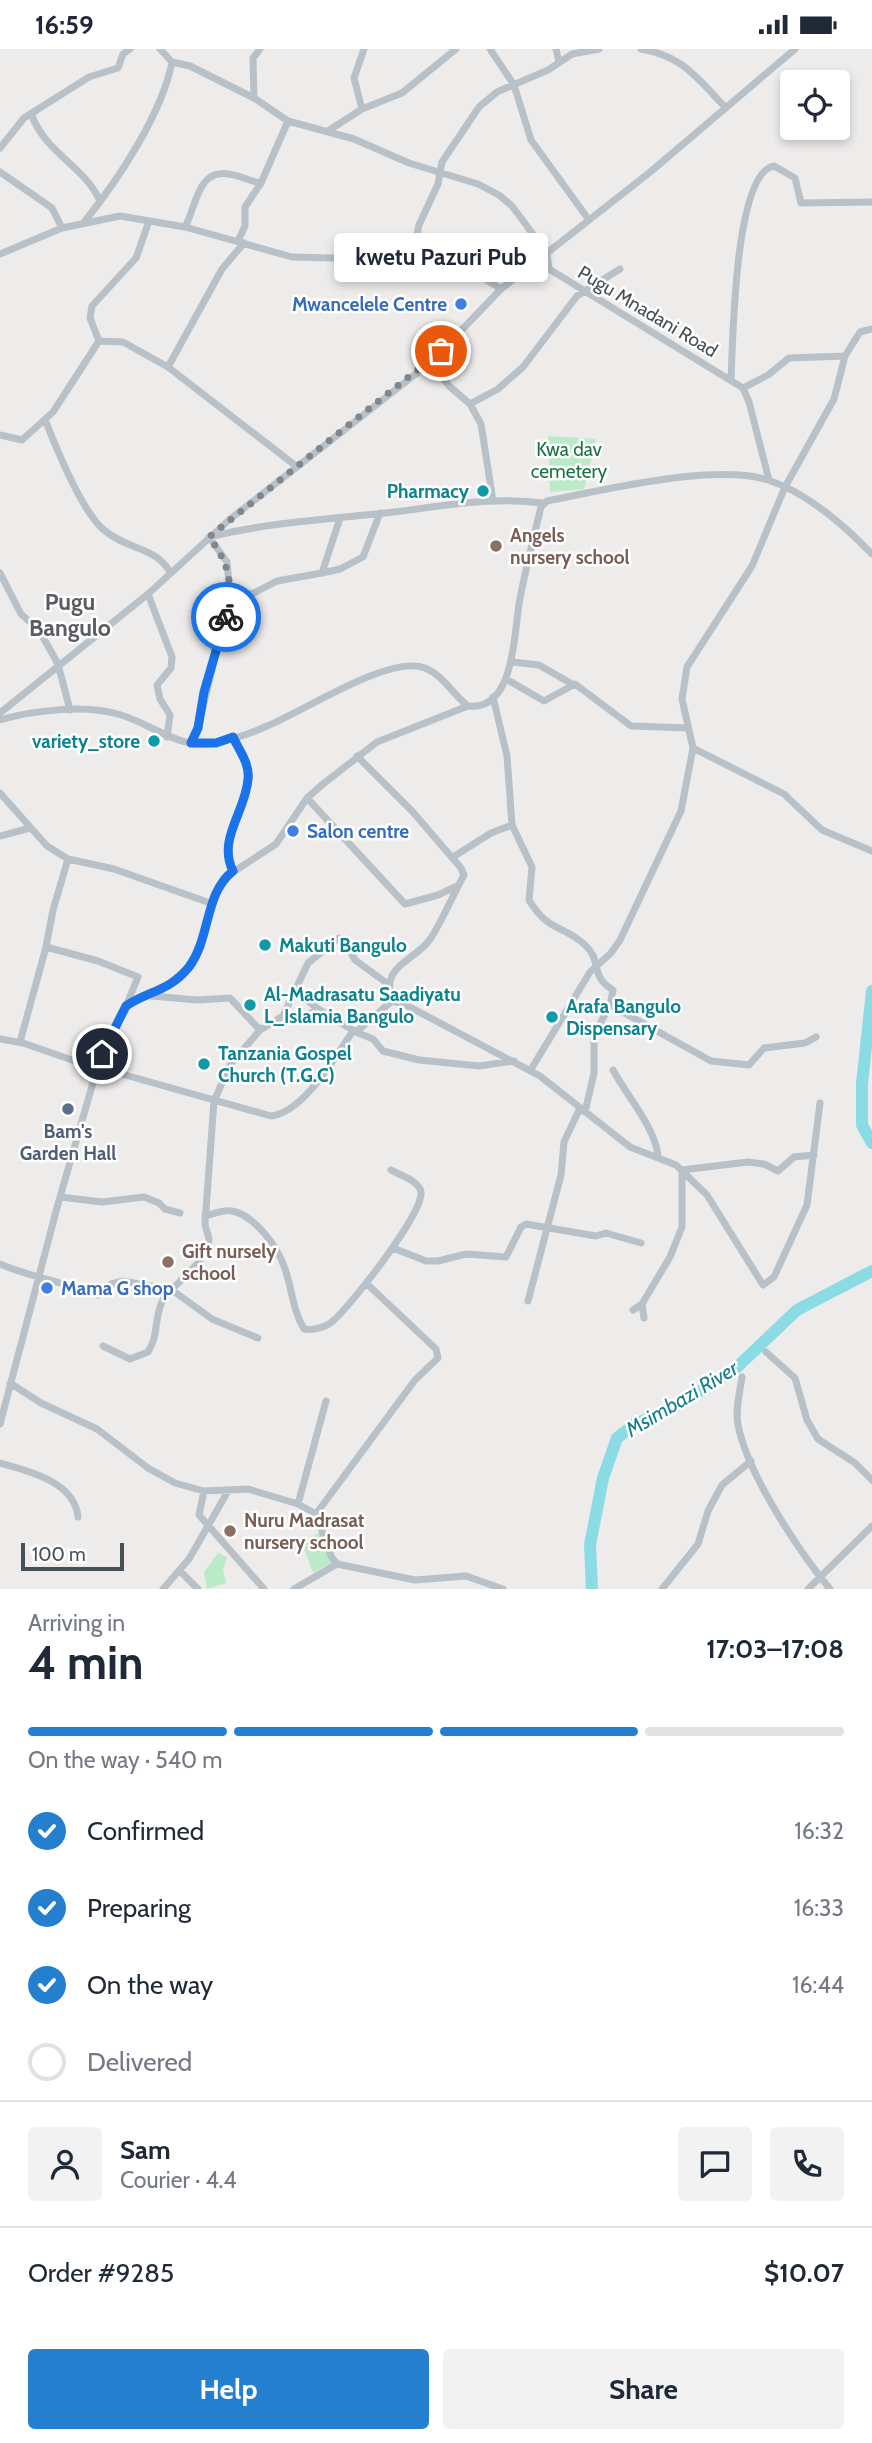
<!DOCTYPE html>
<html lang="en">
<head>
<meta charset="utf-8">
<style>
	:root { --surface:#fff; --page:#f2f2f3; --text:#1f2937; --muted:#747a83; --line:#e0e1e3; --accent:#2480cf }
	body { margin:0; font-family:Cabin,sans-serif; background:var(--page); color:var(--text); height:100vh; display:flex; flex-direction:column; font-size:26px; white-space:nowrap }
	* { box-sizing:border-box; margin:0 }
	p { font-size:23px; color:var(--muted) }
	.icon { flex:none; width:38px; height:38px; fill:none; stroke:currentColor; stroke-width:2; stroke-linecap:round; stroke-linejoin:round }
	.map { position:relative; height:1540px; overflow:hidden }
	.panel { display:flex; flex-direction:column; background:var(--surface); flex:1 }
	.panel>* { flex:none }
	.fabs { position:absolute; left:780px; top:21px; display:grid; gap:14px }
	.fabs a { display:grid; place-items:center; width:70px; height:70px; border-radius:7px; background:var(--surface); box-shadow:0 4px 10px #0003; font-size:35px }
	.scale { position:absolute; left:21px; bottom:18px; width:103px; box-sizing:border-box; padding-left:7px; border:4px solid #455057; border-top:0; font-size:19px; line-height:24px; white-space:nowrap; color:#455057; -webkit-text-stroke:5px #fff; paint-order:stroke }
	.pin { position:absolute; display:grid; place-items:center; width:60px; height:60px; color:#fff; margin:-30px; border:4px solid #fff; border-radius:50%; box-shadow:0 2px 7px #0007 }
	.courier { position:absolute; display:grid; place-items:center; width:70px; height:70px; margin:-35px; border:5px solid #1a73e8; border-radius:50%; background:#fff; color:#222; box-shadow:0 2px 9px #0007 }
	.bubble { position:absolute; height:49px; border-radius:7px; background:var(--surface); box-shadow:0 4px 10px #0003; font-size:23px; font-weight:700; line-height:49px; text-align:center }
	.head em { font-style:normal; font-weight:700 }
	.head div { display:flex; flex-direction:column-reverse }
	.head { display:flex; align-items:center; justify-content:space-between; height:119px; padding:0 28px }
	h1 { font-size:46px; font-weight:700; line-height:52px }
	.bar { display:grid; grid-template-columns:repeat(4,1fr); gap:10px 7px; align-content:center; height:84px; padding:0 28px }
	.bar i { height:9px; border-radius:5px; background:var(--line) }
	.bar .current { background:var(--accent) }
	.bar p { grid-column:span 4 }
	.line { display:flex; align-items:center; gap:18px; padding:0 28px; border-top:2px solid var(--line) }
	.line div { flex:1 }
	.round { display:grid; place-items:center; flex:none; width:74px; height:74px; border-radius:7px; background:var(--page) }
	ol { padding:0 28px; list-style:none }
	li { display:flex; align-items:center; gap:21px; height:77px }
	li p { margin-inline-start:auto }
	li .icon { padding:7px; border-radius:50%; background:var(--accent); color:#fff; stroke-width:4 }
	li:last-child { color:var(--muted) }
	li i { width:38px; height:38px; border:4px solid var(--line); border-radius:50% }
	.primary-button { display:flex; gap:14px; margin-top:auto; padding:14px 28px }
	.primary-button a { flex:1; height:80px; border-radius:7px; background:var(--accent); color:#fff; font-size:28px; font-weight:700; line-height:80px; text-align:center }
	.primary-button a+a { background:var(--page); color:var(--text) }
	.status { display:flex; justify-content:space-between; align-items:center; height:49px; padding:0 35px; background:var(--surface); direction:ltr }
	.status svg { height:19px; fill:currentColor }
	.map>svg:first-child { display:block }
	.green { fill:#bbeac8 }
	.lines { fill:none; stroke-linecap:round; stroke-linejoin:round }
	.river { stroke:#8bdbe5; stroke-width:12 }
	.minor { stroke:#b7c1c7; stroke-width:7 }
	.done { stroke:#80868b; stroke-width:7; stroke-dasharray:0 12.6 }
	.route { stroke:#1a73e8; stroke-width:9 }
	.shop-dot { fill:#3f7fe0; stroke:#fff; stroke-width:2.5 }
	.culture-dot { fill:#0f9aa8; stroke:#fff; stroke-width:2.5 }
	.education-dot { fill:#8d6e63; stroke:#fff; stroke-width:2.5 }
	.service-dot { fill:#5c6f8a; stroke:#fff; stroke-width:2.5 }
	.labels { text-anchor:middle; stroke-width:5; stroke-linejoin:round; paint-order:stroke }
	.shop-label { font-size:19px; font-weight:bold; fill:#366cbe; stroke:#fff; text-anchor:start }
	.street-label { font-size:19px; fill:#455057; stroke:#fff }
	.park-label { font-size:19px; fill:#1c723e; stroke:#fff }
	.culture-label { font-size:19px; font-weight:bold; fill:#0d838f; stroke:#fff; text-anchor:start }
	.education-label { font-size:19px; font-weight:bold; fill:#785e54; stroke:#fff; text-anchor:start }
	.service-label { font-size:19px; font-weight:bold; fill:#4e5e75; stroke:#fff }
	.water-label { font-size:21px; font-style:italic; fill:#15808c; stroke:#fff }
	.quarter-label { font-size:23px; font-weight:bold; fill:#595c60; stroke:#fff }
</style>
</head>
<body>
<div class="status"><b>16:59</b><svg viewBox="0 0 49 12"><path d="M0 12V9h3v3zM5 12V6h3v6zM10 12V3h3v9zM15 12V0h3v12zM26 1h20v11H26zM47 4h2v5h-2z"/></svg></div>
<div class="map">
<svg width="872" height="1540" viewBox="0 0 872 1540">
	<rect width="100%" height="100%" fill="#eeebeb"/>
	<!-- green -->
	<path class="green" d="M548 387 596 390 584 440 550 443Z
		M320 1483 333 1513 313 1524 302 1494Z
		M218 1504 227 1508 223 1521 226 1534 207 1540 204 1523Z"/>
	<g class="lines">
		<!-- river -->
		<path class="river" d="M872 942 862 1035V1076L872 1094
			M592 1540 590 1496 603 1429 617 1389 635 1375 669 1361 734 1321 797 1261 872 1222"/>
		<!-- minor -->
		<path class="minor" d="M490 0 514 36 531 91 589 171
			M556 0 559 13
			M641 0C683 7 697 29 726 59
			M172 13 190 17 254 49 288 72 354 90 409 114 478 135 499 146 512 157 532 184 547 205 549 220 743 339 749 353 769 431
			M254 49 253 9 260 0
			M362 60 354 29 364 0
			M31 64C45 105 83 115 100 152
			M328 82 362 60 402 44 456 0
			M0 99 24 69 89 28 118 19 123 5 130 0
			M0 123 52 159 62 179
			M85 172C118 131 162 65 172 13L160 0
			M185 178C196 159 197 120 228 125 239 126 249 132 261 134
			M238 192 245 177V158L261 134 288 72
			M415 194 419 176 438 135 442 113 479 58 497 43 548 21 572 5 599 0
			M0 205 62 179 120 167 185 178 292 208 333 209 382 194 398 192 415 194 449 207 501 240
			M99 292 123 293 168 318 296 417
			M431 313 449 337 470 355 481 375 493 452
			M168 318 222 220 244 194
			M731 330C733 294 734 124 774 117L795 129 801 154 872 153
			M743 339 768 326 789 309 845 307 860 283 872 280
			M470 355 498 340 523 318 577 247 620 220
			M46 373C57 401 82 463 104 481 127 501 155 497 170 523
			M0 386 22 391 53 363 99 292 90 269 92 257 136 209 149 172
			M0 524 21 565 39 581 58 615 70 661
			M322 524 340 520 363 508 380 464
			M148 545 172 608 171 619 157 636 160 650 170 666 167 688
			M230 546 254 544 277 532 322 524 340 469
			M513 613 539 616 572 635
			M506 630 544 652 575 635 631 677 688 679
			M493 648 507 707 512 776 532 818 529 851C548 883 564 876 585 896 603 912 589 927 613 941L610 956 594 986V1024L585 1063
			M0 664 148 545 229 471 431 313 501 240 649 124 795 0
			M0 671C35 661 86 655 121 666 154 676 179 701 216 694 233 690 252 684 267 677 303 663 389 605 425 619 443 626 453 646 468 657 515 663 514 583 519 555 525 522 533 490 541 458L547 452C604 441 714 414 768 431 808 444 844 476 872 505
			M233 688C239 701 250 715 249 730 246 762 217 789 233 822
			M190 694 198 679 230 546 227 513 209 488C270 473 332 470 394 463 443 457 493 447 543 454
			M693 699 784 745 822 781 872 802
			M357 707 412 762 461 819 464 826C453 846 443 870 431 889 415 913 380 915 392 952
			M0 744 47 797 68 810 53 861 46 898 98 912 138 928 126 957
			M307 749 405 855 438 846 455 838
			M0 787 30 779
			M453 808 491 784 512 776
			M68 810 114 820 213 855
			M296 942 318 960
			M152 947 197 951 230 949 260 981 283 967H305L318 960 356 983 392 952 404 955 540 1027 630 1098 676 1116 707 1146 763 1236 774 1228 807 1156 820 1054
			M610 956 711 1012 749 1016 764 999 805 994 816 988
			M283 967 308 914 339 889 345 892 355 911 388 935
			M356 983 373 990 383 1002 419 1011 479 1017 514 1012
			M0 990 23 994 72 1011 271 1067C304 1063 335 1008 353 982
			M20 993 46 898
			M613 1021C627 1047 654 1077 658 1106
			M530 1022 590 923 611 904 620 891 681 762 693 699 682 650 687 618 752 517 785 438 834 350 845 307
			M682 1121 748 1113 764 1115 778 1122 794 1108 814 1106
			M60 1148 102 1153 144 1148 159 1154 165 1160 180 1164
			M205 1167C214 1165 224 1160 232 1162 254 1166 277 1197 284 1217 292 1238 292 1260 304 1280 313 1282 327 1278 334 1271 351 1256 424 1164 421 1143 419 1132 400 1126 391 1121
			M393 1199 426 1212H438L466 1205 506 1208 521 1178 526 1175 596 1187 606 1184 641 1194
			M0 1215C32 1229 66 1233 98 1246L111 1235 123 1232 172 1241 212 1270 258 1289
			M528 1252 561 1126 564 1093 580 1059
			M642 1255 644 1269
			M633 1261 642 1255 670 1208 682 1178V1122
			M103 1297 130 1310 148 1303C159 1287 154 1266 163 1251 174 1234 209 1212 209 1190 208 1184 205 1179 205 1174L214 1052 230 1016 260 981
			M766 1303 795 1329 807 1371 818 1390 855 1414 872 1431
			M742 1328C740 1343 735 1360 738 1376 748 1426 798 1501 830 1540
			M10 1334 41 1354 97 1380 148 1419 175 1434 204 1442 248 1440 298 1455 316 1465 331 1507 337 1515
			M0 1375 58 1155 99 1013 120 966 132 953 162 941 188 918 201 898 214 846 224 829 276 795 307 749 323 735 377 693 468 657
			M0 1414C29 1422 75 1433 78 1468
			M204 1442 199 1466 264 1540
			M298 1455 326 1352
			M316 1465 415 1331 438 1309 436 1300 366 1234
			M180 1522 198 1540
			M163 1540 189 1510 228 1442
			M294 1540 337 1515 415 1531 466 1527 503 1540
			M662 1540 698 1495 708 1462 722 1436 751 1412
			M808 1540 872 1477"/>
	</g>
	<g class="lines">
		<!-- done -->
		<path class="done" d="M226 568C234 535 229 514 209 488L441 302"/>
		<!-- route -->
		<path class="route" d="M102 1005 126 957C148 942 170 942 189 918 211 888 204 845 233 822 217 790 246 762 248 730 250 715 239 701 233 688L216 694H191L198 679 204 643 226 568"/>
	</g>
	<!-- markers -->
	<g class="shop-dot">
		<circle cx="461" cy="255" r="7"/>
		<circle cx="293" cy="782" r="7"/>
		<circle cx="47" cy="1239" r="7"/>
	</g>
	<g class="culture-dot">
		<circle cx="483" cy="442" r="7"/>
		<circle cx="154" cy="692" r="7"/>
		<circle cx="265" cy="896" r="7"/>
		<circle cx="250" cy="956" r="7"/>
		<circle cx="552" cy="968" r="7"/>
		<circle cx="204" cy="1015" r="7"/>
	</g>
	<g class="education-dot">
		<circle cx="496" cy="497" r="7"/>
		<circle cx="168" cy="1213" r="7"/>
		<circle cx="230" cy="1482" r="7"/>
	</g>
	<circle class="service-dot" cx="68" cy="1060" r="7"/>
	<g class="labels">
		<!-- shop labels -->
		<g class="shop-label">
			<text x="447" y="262" text-anchor="end">Mwancelele Centre</text>
			<text x="307" y="789">Salon centre</text>
			<text x="61" y="1246">Mama G shop</text>
		</g>
		<!-- street labels -->
		<g class="street-label">
			<text transform="translate(648 262) rotate(31)" y="7">Pugu Mnadani Road</text>
		</g>
		<!-- park labels -->
		<g class="park-label">
			<text x="569" y="407">Kwa dav<tspan x="569" dy="22">cemetery</tspan></text>
		</g>
		<!-- culture labels -->
		<g class="culture-label">
			<text x="469" y="449" text-anchor="end">Pharmacy</text>
			<text x="140" y="699" text-anchor="end">variety_store</text>
			<text x="279" y="903">Makuti Bangulo</text>
			<text x="264" y="952">Al-Madrasatu Saadiyatu<tspan x="264" dy="22">L_Islamia Bangulo</tspan></text>
			<text x="566" y="964">Arafa Bangulo<tspan x="566" dy="22">Dispensary</tspan></text>
			<text x="218" y="1011">Tanzania Gospel<tspan x="218" dy="22">Church (T.G.C)</tspan></text>
		</g>
		<!-- education labels -->
		<g class="education-label">
			<text x="510" y="493">Angels<tspan x="510" dy="22">nursery school</tspan></text>
			<text x="182" y="1209">Gift nursely<tspan x="182" dy="22">school</tspan></text>
			<text x="244" y="1478">Nuru Madrasat<tspan x="244" dy="22">nursery school</tspan></text>
		</g>
		<!-- service labels -->
		<g class="service-label">
			<text x="68" y="1089">Bam's<tspan x="68" dy="22">Garden Hall</tspan></text>
		</g>
		<!-- water labels -->
		<g class="water-label">
			<text transform="translate(682 1350) rotate(-31)" y="7">Msimbazi River</text>
		</g>
		<!-- quarter labels -->
		<g class="quarter-label">
			<text x="70" y="561">Pugu<tspan x="70" dy="26">Bangulo</tspan></text>
		</g>
	</g>
</svg>
<div class="fabs">
<a><svg class="icon" aria-label="locate" viewBox="0 0 24 24"><circle cx="12" cy="12" r="6"/><path d="M12 2v4M12 18v4M2 12h4M18 12h4"/></svg></a>
</div>
<div class="scale">100 m</div>
<div class="pin" style="left:441px;top:302px;background:#ea580c"><svg class="icon" aria-label="bag" viewBox="0 0 24 24"><path d="M5 8h14l-1 12H6zM9 8a3 3 0 0 1 6 0"/></svg></div>
<div class="pin" style="left:102px;top:1005px;background:#1f2937"><svg class="icon" aria-label="home" viewBox="0 0 24 24"><path d="M3 11l9-7 9 7M6 9v11h12V9"/></svg></div>
<div class="courier" style="left:226px;top:568px"><svg class="icon" aria-label="bike" viewBox="0 0 24 24"><circle cx="6" cy="16" r="4"/><circle cx="18" cy="16" r="4"/><path d="M6 16l4-8h5l3 8M10 8l3 8H6M13 5h3"/></svg></div>
<div class="bubble" style="left:334px;top:184px;width:214px">kwetu Pazuri Pub</div>
</div>
<section class="panel">
<div class="head"><div><h1>4 min</h1><p>Arriving in</p></div><em>17:03–17:08</em></div>
<div class="bar"><i class="current"></i><i class="current"></i><i class="current"></i><i></i><p>On the way · 540 m</p></div>
<ol>
<li><svg class="icon" aria-label="check" viewBox="0 0 24 24"><path d="M5 12l5 5 9-10"/></svg>Confirmed<p>16:32</p></li>
<li><svg class="icon" aria-label="check" viewBox="0 0 24 24"><path d="M5 12l5 5 9-10"/></svg>Preparing<p>16:33</p></li>
<li><svg class="icon" aria-label="check" viewBox="0 0 24 24"><path d="M5 12l5 5 9-10"/></svg>On the way<p>16:44</p></li>
<li><i></i>Delivered</li>
</ol>
<div class="line" style="height:126px"><a class="round"><svg class="icon" aria-label="person" viewBox="0 0 24 24"><circle cx="12" cy="8" r="4"/><path d="M4 21q1-7 8-7t8 7"/></svg></a><div><b>Sam</b><p>Courier · 4.4</p></div><a class="round"><svg class="icon" aria-label="chat" viewBox="0 0 24 24"><path d="M4 5h16v11H9l-5 4z"/></svg></a><a class="round"><svg class="icon" aria-label="phone" viewBox="0 0 24 24"><path d="M5 4h4l2 5-3 2q2 4 5 5l2-3 5 2v4C11 20 4 13 5 4z"/></svg></a></div>
<div class="line" style="height:91px"><div>Order #9285</div><b>$10.07</b></div>
<div class="primary-button"><a>Help</a><a>Share</a></div>
</section>
</body>
</html>
